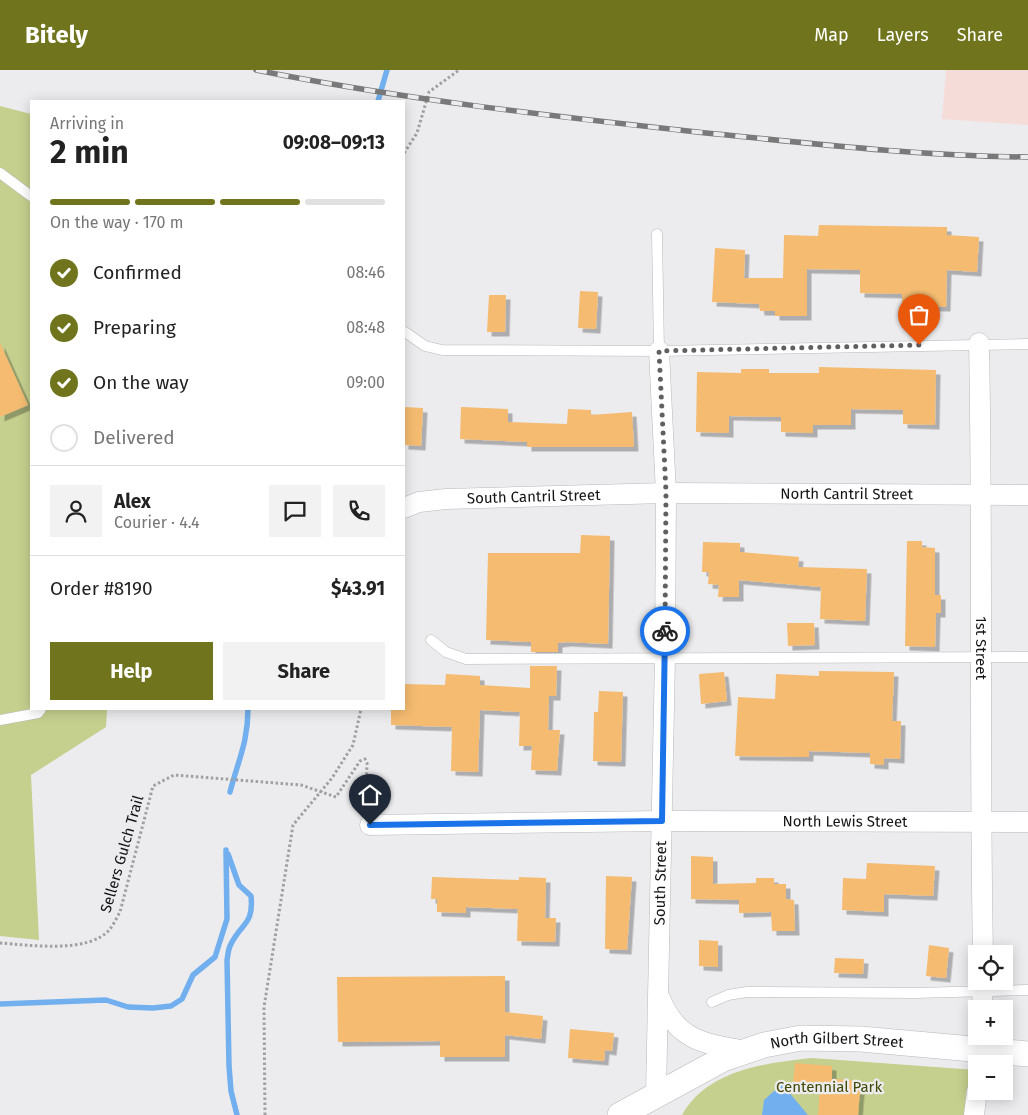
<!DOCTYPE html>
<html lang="en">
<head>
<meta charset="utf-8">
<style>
	:root { --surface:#fff; --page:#f2f2f2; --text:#222; --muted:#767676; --line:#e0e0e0; --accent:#70751d }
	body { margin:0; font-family:"Fira Sans",sans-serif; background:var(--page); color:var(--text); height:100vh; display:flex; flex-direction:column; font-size:19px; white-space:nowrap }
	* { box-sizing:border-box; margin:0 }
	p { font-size:16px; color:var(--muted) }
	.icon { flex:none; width:28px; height:28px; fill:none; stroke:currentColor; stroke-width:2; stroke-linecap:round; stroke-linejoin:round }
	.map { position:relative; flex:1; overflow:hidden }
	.side { position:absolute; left:30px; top:30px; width:375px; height:610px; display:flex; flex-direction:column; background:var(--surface); border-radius:0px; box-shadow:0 2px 12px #0003 }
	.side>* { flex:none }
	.buttons { position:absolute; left:968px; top:875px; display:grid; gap:10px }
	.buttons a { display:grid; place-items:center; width:45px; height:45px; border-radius:0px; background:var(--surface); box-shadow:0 2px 12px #0003; font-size:25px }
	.pin { position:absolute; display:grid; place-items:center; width:42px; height:42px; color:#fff; margin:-51px -21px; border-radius:50% 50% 50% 0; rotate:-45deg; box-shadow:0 0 5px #0007 }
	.pin .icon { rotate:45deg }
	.courier { position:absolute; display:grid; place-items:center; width:50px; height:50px; margin:-25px; border:4px solid #1a73e8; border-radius:50%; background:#fff; color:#222; box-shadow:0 1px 6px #0007 }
	.headline em { font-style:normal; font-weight:700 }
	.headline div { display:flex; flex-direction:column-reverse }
	.headline { display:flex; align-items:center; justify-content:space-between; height:85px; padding:0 20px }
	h1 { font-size:32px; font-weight:700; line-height:38px }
	.bar { display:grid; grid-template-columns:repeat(4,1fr); gap:8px 5px; align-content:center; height:60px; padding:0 20px }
	.bar i { height:6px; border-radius:4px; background:var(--line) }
	.bar .active { background:var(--accent) }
	.bar p { grid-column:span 4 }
	.line { display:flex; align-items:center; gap:12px; padding:0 20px; border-top:1px solid var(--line) }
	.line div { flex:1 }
	.round { display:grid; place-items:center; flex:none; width:52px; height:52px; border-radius:0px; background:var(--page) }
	ol { padding:0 20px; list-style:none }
	li { display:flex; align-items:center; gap:15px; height:55px }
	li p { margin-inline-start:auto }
	li .icon { padding:5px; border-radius:50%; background:var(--accent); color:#fff; stroke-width:4 }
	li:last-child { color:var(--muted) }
	li i { width:28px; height:28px; border:2px solid var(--line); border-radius:50% }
	.action { display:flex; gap:10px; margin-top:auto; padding:10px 20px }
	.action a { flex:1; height:58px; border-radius:0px; background:var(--accent); color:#fff; font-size:20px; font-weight:700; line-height:58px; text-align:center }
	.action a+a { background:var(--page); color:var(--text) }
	header { display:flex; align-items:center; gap:30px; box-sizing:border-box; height:70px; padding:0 25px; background:var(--accent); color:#fff }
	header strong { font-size:24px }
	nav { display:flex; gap:28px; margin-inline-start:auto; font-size:18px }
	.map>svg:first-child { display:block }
	.commercial { fill:#f6dcd9 }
	.green { fill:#c5d08e }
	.water { fill:#71afee }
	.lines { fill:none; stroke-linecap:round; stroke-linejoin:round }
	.stream { stroke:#71afee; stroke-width:5.5 }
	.building { fill:#f4bb71; filter:url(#shadow) }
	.service-casing { stroke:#b8b8b9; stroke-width:11 }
	.minor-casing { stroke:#b8b8b9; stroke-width:21 }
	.tertiary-casing { stroke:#b8b8b9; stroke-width:26 }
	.path { stroke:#a0a0a2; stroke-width:3; stroke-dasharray:2.5 2.5; stroke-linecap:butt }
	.service { stroke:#fff; stroke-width:10 }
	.minor { stroke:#fff; stroke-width:20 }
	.tertiary { stroke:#fff; stroke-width:25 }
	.rail-casing { stroke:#79797a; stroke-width:5.5 }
	.rail { stroke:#ececee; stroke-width:4; stroke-dasharray:11; stroke-linecap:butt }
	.done { stroke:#606061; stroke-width:5; stroke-dasharray:0 9 }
	.route { stroke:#1a73e8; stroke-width:6 }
	.labels { text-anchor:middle; stroke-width:4.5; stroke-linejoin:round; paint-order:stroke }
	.street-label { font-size:15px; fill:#141415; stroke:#ececee }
	.park-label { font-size:15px; fill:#414803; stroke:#ececee }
</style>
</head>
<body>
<header>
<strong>Bitely</strong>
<nav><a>Map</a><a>Layers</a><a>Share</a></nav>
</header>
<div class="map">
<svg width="1028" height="1045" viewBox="0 0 1028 1045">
	<defs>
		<filter id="shadow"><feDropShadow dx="4.5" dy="4.5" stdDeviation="0" flood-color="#0004"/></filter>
	</defs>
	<rect width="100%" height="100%" fill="#ececee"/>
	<!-- commercial -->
	<path class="commercial" d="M946 0H1028V55L942 49Z"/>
	<!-- green -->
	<path class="green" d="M0 36 31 44V639H107L106 657 31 705 39 870 0 866Z
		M812 988 976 1000 974 1045H682C707 1000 765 993 812 988Z"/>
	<!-- water -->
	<path class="water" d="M782 1014 808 1045H762L764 1030Z"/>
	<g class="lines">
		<!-- stream -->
		<path class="stream" d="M378 31 387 0
			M230 722C238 691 248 672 248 639
			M228 784 239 815 251 826C254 855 241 853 231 874 228 879 228 885 227 890L229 996 231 1021 237 1045
			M0 934 106 930 128 937 153 938 171 936 182 929 193 905 215 887 227 849 226 780"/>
	</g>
	<!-- building -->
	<path class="building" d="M819 155 947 157V165L979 167 977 202 947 200 946 237 902 236V224L860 223V200L807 199V246H775V241H760L759 234 712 232 715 178 745 180 744 208H783L784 165 818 166Z
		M580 221 598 222 596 259 578 258Z
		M489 225H506L505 262H487Z
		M0 273 28 335 0 347Z
		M819 297 936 300 935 355 903 354V340L851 339V355H813V363L781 362V347L729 346V363L696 362 697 302 741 303V299H769V303H819Z
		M404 337 423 338 421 376 404 375Z
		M461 337 508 339V352L567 354 568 339 591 340V345L632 342 634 377H527V372L460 369Z
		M581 465 610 466 608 574 567 572 558 573V582H531V572L486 570 488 483H580Z
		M907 471H922V477L935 478V525H941V543H936L935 577 905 576Z
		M703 472 740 473V482L799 487 798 497 867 499 865 551 820 549 821 517 739 510V527H718L719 515 708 514 709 502H702Z
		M787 553H814L815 575 788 576Z
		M530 596H557L556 626H549L548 660H560L557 701 531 700 532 676H519L520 642 480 640 478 702 451 701 452 657 391 655V639H404V614L445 615 446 604 480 606V615L530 618Z
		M819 601 894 602 892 651H901L900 689 884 688V695L870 694V683L809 681V687L735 686 738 627 775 629 776 604 819 606Z
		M724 602 727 631 701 634 699 604Z
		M599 621 623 622 621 692 593 691 594 642H598Z
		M691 786 713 787V814L756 813V808H774V814H786V829L794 830 795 861H772L771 842 739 843V830L691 829Z
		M867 793 935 796 933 826 884 824V842L842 840 843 808 866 809Z
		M606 806 632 807 627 880 605 879Z
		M432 807 519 810V807L546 808 545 848H556L555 872 517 871 518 839 466 837V843L437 842V829H431Z
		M699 870 718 871V897L699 896Z
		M929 875 949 878 946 908 926 906Z
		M835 888 864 889 863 904 834 903Z
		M505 906V942L543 946 541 969 505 965V987H440V971L338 972 337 907Z
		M570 959 614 963 612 981 605 980 604 991 568 988Z
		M795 993 832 996V1009L854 1010 853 1020H860L858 1045H818L820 1014 793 1012Z"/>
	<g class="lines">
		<defs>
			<path id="service" d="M0 103 31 126
				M657 164 659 281
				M405 262 425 276 442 280 659 281 1028 274
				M431 570 446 582 466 589 1028 587
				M0 650 38 643 41 639
				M712 932 728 925 747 922 915 923 1028 920"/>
			<g id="minor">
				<path id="s1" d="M979 273C983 477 979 680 983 884"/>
				<path id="s2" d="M404 438 419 432 446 429 666 423 1028 425"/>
				<path id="s3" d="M370 755 662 751 1028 752"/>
				<path d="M660 928C677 971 705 974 746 981"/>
				<path d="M982 939 983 911"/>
				<path d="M979 994 981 966"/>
				<path id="s4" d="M656 1024 665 588 666 423 659 281"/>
				<path d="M974 1045 977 1021"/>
			</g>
			<g id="tertiary">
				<path id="s5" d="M620 1045 723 989 764 975 801 968 861 969 1028 984"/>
			</g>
		</defs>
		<!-- service casing -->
		<use href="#service" class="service-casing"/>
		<!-- minor casing -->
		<use href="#minor" class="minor-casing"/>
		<!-- tertiary casing -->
		<use href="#tertiary" class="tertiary-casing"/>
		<!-- path -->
		<path class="path" d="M404 83 417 63 429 22 459 0
			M0 873C29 875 90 884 110 859 114 854 117 847 120 842L153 716 174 705 301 715 336 727 360 691 365 689 367 693 366 728 371 735
			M265 1045 264 937 293 755 332 708 353 675 361 639"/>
		<!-- service -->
		<use href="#service" class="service"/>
		<!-- minor -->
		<use href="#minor" class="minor"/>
		<!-- tertiary -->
		<use href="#tertiary" class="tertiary"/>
		<defs>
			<path id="rail" d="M256 0C402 29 549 46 697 62 807 73 917 86 1028 87"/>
		</defs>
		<!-- rail casing -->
		<use href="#rail" class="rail-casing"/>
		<!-- rail -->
		<use href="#rail" class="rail"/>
	</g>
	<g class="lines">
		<!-- done -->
		<path class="done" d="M665 561 666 422 659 281 919 275"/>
		<!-- route -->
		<path class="route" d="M370 755 662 751 665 561"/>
	</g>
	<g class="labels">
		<!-- street labels -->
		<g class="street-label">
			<text dy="5" stroke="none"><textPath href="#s2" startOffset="444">North Cantril Street</textPath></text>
			<text dy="5" stroke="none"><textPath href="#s2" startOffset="131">South Cantril Street</textPath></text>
			<text dy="5" stroke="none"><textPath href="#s1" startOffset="305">1st Street</textPath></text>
			<text dy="5" stroke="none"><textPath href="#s3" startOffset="475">North Lewis Street</textPath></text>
			<text transform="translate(122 784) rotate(-74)" y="5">Sellers Gulch Trail</text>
			<text dy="5" stroke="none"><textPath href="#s4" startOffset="211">South Street</textPath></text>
			<text dy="5" stroke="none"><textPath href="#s5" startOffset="234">North Gilbert Street</textPath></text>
		</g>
		<!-- park labels -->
		<g class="park-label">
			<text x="829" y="1022">Centennial Park</text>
		</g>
	</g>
</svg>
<div class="buttons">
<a><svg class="icon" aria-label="locate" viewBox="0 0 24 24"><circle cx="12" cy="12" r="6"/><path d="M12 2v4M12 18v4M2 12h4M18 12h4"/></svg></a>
<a>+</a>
<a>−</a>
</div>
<div class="pin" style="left:919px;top:275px;background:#ea580c"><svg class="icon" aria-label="bag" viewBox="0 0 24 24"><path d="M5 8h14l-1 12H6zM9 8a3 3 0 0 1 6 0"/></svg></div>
<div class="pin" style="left:370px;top:755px;background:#1f2937"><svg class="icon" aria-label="home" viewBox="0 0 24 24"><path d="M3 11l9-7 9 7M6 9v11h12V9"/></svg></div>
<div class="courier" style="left:665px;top:561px"><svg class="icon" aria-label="bike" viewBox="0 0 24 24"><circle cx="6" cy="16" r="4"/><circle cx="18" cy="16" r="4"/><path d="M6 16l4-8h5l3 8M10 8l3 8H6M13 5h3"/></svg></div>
<section class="side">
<div class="headline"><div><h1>2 min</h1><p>Arriving in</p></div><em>09:08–09:13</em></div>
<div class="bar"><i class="active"></i><i class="active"></i><i class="active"></i><i></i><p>On the way · 170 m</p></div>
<ol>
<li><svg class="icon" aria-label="check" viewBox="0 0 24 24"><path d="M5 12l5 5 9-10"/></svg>Confirmed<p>08:46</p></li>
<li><svg class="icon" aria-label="check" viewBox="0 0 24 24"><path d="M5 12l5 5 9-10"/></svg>Preparing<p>08:48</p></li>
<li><svg class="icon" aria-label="check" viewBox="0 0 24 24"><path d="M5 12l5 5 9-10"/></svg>On the way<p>09:00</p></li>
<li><i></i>Delivered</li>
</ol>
<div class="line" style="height:90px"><a class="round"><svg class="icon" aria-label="person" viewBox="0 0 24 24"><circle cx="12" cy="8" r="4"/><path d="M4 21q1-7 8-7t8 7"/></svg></a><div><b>Alex</b><p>Courier · 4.4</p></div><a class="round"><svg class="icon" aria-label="chat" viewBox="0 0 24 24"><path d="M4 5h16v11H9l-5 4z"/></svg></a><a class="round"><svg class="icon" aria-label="phone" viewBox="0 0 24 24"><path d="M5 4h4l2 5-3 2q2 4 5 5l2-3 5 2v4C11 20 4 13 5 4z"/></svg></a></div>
<div class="line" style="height:65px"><div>Order #8190</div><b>$43.91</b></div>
<div class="action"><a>Help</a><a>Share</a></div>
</section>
</div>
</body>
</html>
